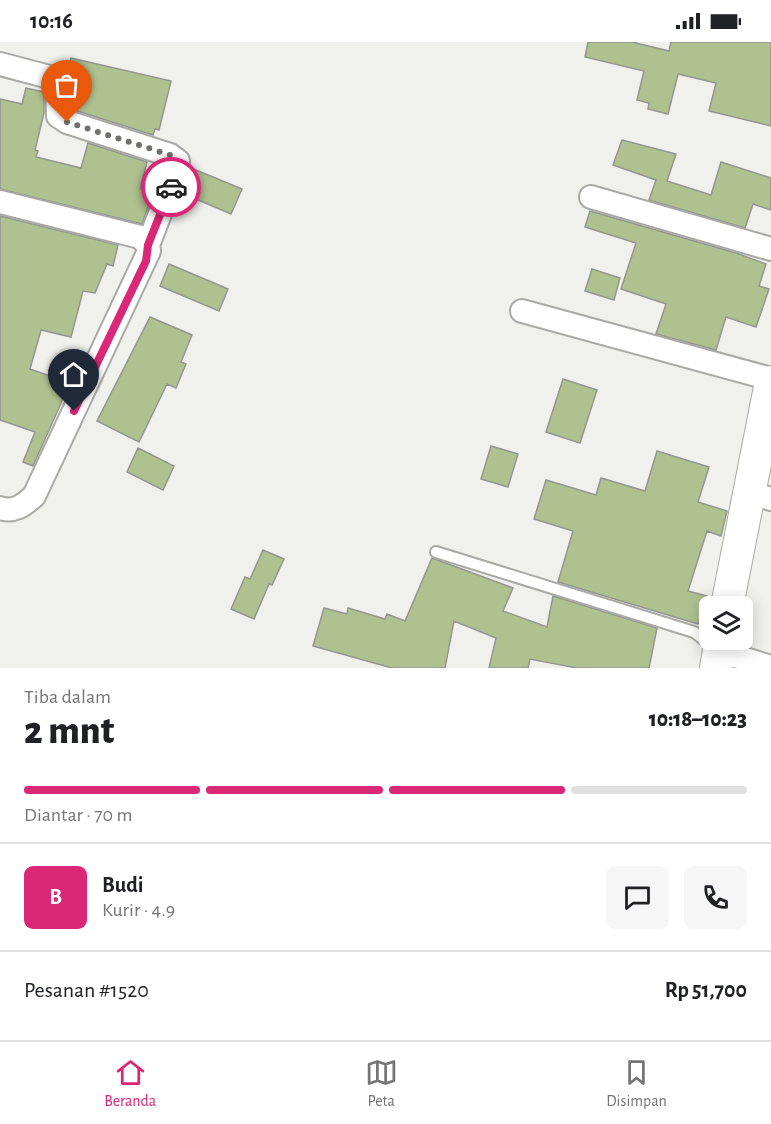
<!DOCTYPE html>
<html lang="id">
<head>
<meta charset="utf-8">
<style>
	:root { --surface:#fff; --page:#f6f6f6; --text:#202124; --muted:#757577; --line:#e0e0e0; --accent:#db2777 }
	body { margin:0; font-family:"Alegreya Sans",sans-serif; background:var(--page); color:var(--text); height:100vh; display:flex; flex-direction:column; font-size:22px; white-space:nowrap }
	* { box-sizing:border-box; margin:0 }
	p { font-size:20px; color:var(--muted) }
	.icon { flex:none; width:33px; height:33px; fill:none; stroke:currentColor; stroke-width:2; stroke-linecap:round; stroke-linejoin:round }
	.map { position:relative; height:626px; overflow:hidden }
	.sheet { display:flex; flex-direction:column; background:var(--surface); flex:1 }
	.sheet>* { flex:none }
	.tools { position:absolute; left:699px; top:554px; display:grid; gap:12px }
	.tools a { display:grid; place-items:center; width:54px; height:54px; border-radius:9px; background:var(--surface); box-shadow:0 3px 15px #0003; font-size:30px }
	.pin { position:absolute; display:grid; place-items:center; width:51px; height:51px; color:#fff; margin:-62px -26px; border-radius:50% 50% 50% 0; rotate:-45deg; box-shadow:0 0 6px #0007 }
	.pin .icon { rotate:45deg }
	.courier { position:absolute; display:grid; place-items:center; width:60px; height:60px; margin:-30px; border:4px solid #db2777; border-radius:50%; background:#fff; color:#222; box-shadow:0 2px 8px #0007 }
	.summary em { font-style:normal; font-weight:800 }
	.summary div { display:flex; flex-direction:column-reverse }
	.summary { display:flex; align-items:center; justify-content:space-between; height:102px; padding:0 24px }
	h1 { font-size:39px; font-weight:800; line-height:45px }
	.bar { display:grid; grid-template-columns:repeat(4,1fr); gap:9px 6px; align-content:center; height:72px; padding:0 24px }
	.bar i { height:8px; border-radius:4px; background:var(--line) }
	.bar .current { background:var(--accent) }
	.bar p { grid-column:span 4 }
	.line { display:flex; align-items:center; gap:15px; padding:0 24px; border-top:2px solid var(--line) }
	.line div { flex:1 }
	.round { display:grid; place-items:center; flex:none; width:63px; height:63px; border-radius:9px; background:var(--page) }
	.status { display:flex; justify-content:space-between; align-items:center; height:42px; padding:0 30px; background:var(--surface); direction:ltr }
	.status svg { height:16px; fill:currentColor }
	.dock { display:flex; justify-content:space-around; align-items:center; height:84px; border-top:2px solid var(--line); background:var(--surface); font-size:16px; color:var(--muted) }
	.dock a { display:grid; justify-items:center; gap:3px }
	.dock .current { color:var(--accent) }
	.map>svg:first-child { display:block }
	.building { fill:#b0c190; stroke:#949692; stroke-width:1.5 }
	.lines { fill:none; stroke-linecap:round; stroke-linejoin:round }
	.lane-casing { stroke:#a9a9a5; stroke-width:14 }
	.street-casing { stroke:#a9a9a5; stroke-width:26 }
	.secondary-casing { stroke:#a9a9a5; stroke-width:34 }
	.lane { stroke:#fff; stroke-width:10 }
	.street { stroke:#fff; stroke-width:22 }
	.secondary { stroke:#fff; stroke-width:32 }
	.done { stroke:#6f6f6c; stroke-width:6; stroke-dasharray:0 10.8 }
	.route { stroke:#db2777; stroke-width:8 }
</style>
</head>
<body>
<div class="status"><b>10:16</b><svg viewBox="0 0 49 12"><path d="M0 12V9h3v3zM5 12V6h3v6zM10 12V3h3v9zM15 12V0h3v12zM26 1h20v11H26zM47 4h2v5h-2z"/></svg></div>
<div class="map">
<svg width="771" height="626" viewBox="0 0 771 626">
	<rect width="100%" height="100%" fill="#f0f0ec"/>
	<!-- building -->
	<path class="building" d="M588 0H632L669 9 671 0H771V84L709 69 716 41 678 32 668 72 648 67 649 61 637 58 644 29 585 15Z
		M71 16 171 39 159 88 155 87 153 93 71 67 68 30Z
		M26 46 44 50V71L35 108 38 109 36 115 81 126 88 101 147 120 140 147 153 151 142 182 0 147V57L22 62Z
		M622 98 676 112 667 139 711 153 721 120 771 136V168L753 162 745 186 649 158 656 138 613 123Z
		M191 126 242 147 231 172 182 151Z
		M590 169 736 211 766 222 759 244 769 247 756 285 726 275 716 308 656 292 666 262 621 247 636 201 585 185Z
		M0 174 118 203 113 224 107 222 95 251 83 249 71 295 41 288 30 327 70 341 33 424 23 420 35 390 0 378Z
		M169 222 228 247 219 269 160 244Z
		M592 227 620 236 614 258 585 249Z
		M150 275 192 293 181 320 186 322 176 346 167 342 139 400 97 379Z
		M563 337 597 348 580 401 546 390Z
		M491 404 518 412 508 445 481 437Z
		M138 406 174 424 163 448 127 430Z
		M657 409 709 425 698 460 727 469 721 494 707 489 688 549 707 554 698 582 558 540 573 489 534 477 546 438 596 453 601 436 645 449Z
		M263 508 284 517 272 543 269 542 254 577 231 567 245 535 250 537Z
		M432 516 513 546 503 569 547 585 553 554 657 586 649 626H577L530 617 528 626H489L496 596 454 579 445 626H392L313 604 324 566 347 572 348 566 385 577 387 572 405 579Z"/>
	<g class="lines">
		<defs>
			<path id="lane" d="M436 510 694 590 715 606"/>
			<path id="street" d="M0 22 57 37 58 74 67 80 170 113 178 119V125L148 203
				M591 155 771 207
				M0 160 140 195 148 203 149 209 34 454C24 463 14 471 0 466
				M522 269 771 337
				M748 450 771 457
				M719 609 771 625"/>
			<path id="secondary" d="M727 564 771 340
				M716 626 721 597"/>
		</defs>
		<!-- lane casing -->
		<use href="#lane" class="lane-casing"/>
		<!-- street casing -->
		<use href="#street" class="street-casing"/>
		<!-- secondary casing -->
		<use href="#secondary" class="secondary-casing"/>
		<!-- lane -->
		<use href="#lane" class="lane"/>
		<!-- street -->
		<use href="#street" class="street"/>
		<!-- secondary -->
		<use href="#secondary" class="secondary"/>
	</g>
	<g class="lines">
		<!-- done -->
		<path class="done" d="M67 80 170 113 178 119V125L171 145"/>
		<!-- route -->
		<path class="route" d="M74 369 146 219 148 203 171 145"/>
	</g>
</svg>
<div class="tools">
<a><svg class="icon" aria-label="layers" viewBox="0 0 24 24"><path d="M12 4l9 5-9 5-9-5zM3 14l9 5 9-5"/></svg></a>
</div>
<div class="pin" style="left:67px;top:80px;background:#ea580c"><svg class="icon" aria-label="bag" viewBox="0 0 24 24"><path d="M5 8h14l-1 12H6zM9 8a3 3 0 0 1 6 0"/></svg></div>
<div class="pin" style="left:74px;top:369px;background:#1f2937"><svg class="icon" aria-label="home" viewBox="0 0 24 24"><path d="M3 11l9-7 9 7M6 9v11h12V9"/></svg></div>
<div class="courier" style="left:171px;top:145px"><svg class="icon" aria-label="car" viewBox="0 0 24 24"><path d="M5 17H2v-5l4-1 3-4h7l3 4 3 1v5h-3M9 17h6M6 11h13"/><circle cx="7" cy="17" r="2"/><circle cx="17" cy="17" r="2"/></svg></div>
</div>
<section class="sheet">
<div class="summary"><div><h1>2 mnt</h1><p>Tiba dalam</p></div><em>10:18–10:23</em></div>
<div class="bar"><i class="current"></i><i class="current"></i><i class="current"></i><i></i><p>Diantar · 70 m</p></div>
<div class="line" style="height:108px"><b class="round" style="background:var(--accent);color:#fff">B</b><div><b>Budi</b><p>Kurir · 4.9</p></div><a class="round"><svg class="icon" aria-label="chat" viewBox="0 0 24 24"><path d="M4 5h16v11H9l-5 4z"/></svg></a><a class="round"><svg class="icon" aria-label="phone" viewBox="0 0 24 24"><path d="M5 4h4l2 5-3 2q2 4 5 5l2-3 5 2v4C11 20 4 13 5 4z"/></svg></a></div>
<div class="line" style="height:78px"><div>Pesanan #1520</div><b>Rp 51,700</b></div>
</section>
<nav class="dock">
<a class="current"><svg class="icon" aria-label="home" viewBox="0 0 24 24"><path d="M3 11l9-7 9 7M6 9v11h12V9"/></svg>Beranda</a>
<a><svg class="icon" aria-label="map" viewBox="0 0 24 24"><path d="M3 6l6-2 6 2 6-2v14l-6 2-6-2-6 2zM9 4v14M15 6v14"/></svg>Peta</a>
<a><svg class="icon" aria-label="saved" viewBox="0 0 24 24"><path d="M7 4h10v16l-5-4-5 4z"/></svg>Disimpan</a>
</nav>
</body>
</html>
